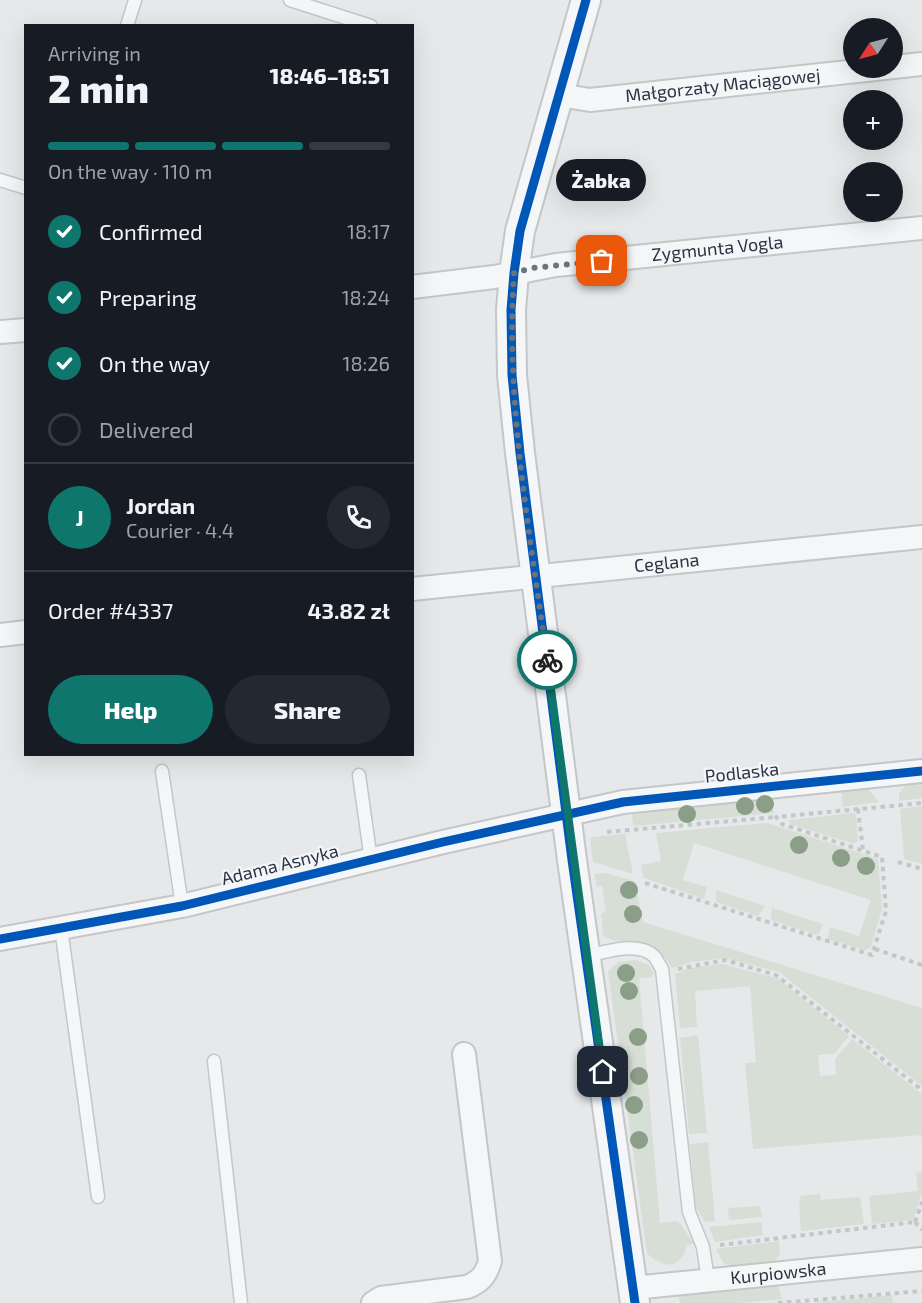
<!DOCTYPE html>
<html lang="en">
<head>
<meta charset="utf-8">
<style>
	:root { --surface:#171b24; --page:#242831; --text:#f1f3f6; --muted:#9ea1a6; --line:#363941; --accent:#0f766e }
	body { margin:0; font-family:"Exo 2",sans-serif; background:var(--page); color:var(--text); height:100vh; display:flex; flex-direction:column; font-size:22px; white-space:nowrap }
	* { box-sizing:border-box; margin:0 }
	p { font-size:20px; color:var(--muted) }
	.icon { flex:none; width:33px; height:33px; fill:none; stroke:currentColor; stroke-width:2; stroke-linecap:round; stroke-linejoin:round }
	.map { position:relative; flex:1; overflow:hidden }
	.drawer { position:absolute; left:24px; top:24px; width:390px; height:732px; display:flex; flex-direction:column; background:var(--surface); border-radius:0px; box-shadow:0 6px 24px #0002 }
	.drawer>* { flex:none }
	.needle { width:39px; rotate:234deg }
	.controls { position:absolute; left:843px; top:18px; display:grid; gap:12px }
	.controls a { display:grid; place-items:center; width:60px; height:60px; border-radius:50%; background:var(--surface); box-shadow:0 6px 24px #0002; font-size:30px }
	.pin { position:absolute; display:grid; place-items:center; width:51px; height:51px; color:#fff; margin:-26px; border-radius:12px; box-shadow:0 3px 9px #0006 }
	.courier { position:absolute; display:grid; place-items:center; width:60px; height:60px; margin:-30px; border:4px solid #0f766e; border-radius:50%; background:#fff; color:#222; box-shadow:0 2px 8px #0007 }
	.bubble { position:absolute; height:42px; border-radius:21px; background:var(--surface); box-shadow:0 6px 24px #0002; font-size:20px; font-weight:800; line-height:42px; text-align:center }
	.overview em { font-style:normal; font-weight:800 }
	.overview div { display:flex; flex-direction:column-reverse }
	.overview { display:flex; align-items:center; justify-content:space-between; height:102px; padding:0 24px }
	h1 { font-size:39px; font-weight:800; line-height:45px }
	.bar { display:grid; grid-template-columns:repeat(4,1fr); gap:9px 6px; align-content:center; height:72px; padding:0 24px }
	.bar i { height:8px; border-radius:4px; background:var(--line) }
	.bar .current { background:var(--accent) }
	.bar p { grid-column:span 4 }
	.line { display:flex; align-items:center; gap:15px; padding:0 24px; border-top:2px solid var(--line) }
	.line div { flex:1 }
	.round { display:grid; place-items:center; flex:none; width:63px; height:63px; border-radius:32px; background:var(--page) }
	ol { padding:0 24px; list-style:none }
	li { display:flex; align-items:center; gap:18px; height:66px }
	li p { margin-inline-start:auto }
	li .icon { padding:6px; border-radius:50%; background:var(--accent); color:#fff; stroke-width:4 }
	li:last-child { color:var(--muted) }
	li i { width:33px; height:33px; border:3px solid var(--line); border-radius:50% }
	.action { display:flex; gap:12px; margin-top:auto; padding:12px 24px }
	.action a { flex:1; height:69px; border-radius:36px; background:var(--accent); color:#fff; font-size:24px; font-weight:800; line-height:69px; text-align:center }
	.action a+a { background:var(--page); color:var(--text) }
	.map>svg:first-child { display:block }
	.green { fill:#d6ded6 }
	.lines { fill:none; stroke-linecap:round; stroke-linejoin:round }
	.service-casing { stroke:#c4c6c8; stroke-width:15 }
	.minor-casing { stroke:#c4c6c8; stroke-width:26 }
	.tertiary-casing { stroke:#c4c6c8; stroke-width:32 }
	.path { stroke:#c5c6ca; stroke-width:4; stroke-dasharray:4.5 4.5; stroke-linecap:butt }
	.service { stroke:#f5f6f7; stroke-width:12 }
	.minor { stroke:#f5f6f7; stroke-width:22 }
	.tertiary { stroke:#f5f6f7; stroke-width:28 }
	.cycleway-casing { stroke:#f4f6f9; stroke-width:13 }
	.cycleway { stroke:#0057b8; stroke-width:9 }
	.tree { fill:#8a9e88 }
	.done { stroke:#6c737f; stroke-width:6; stroke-dasharray:0 10.8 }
	.route { stroke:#0f766e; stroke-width:8 }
	.labels { text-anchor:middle; stroke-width:4.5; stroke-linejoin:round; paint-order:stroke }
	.street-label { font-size:18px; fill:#2b3445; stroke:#f4f6f9 }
</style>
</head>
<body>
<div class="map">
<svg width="922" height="1303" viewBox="0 0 922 1303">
	<rect width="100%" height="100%" fill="#e6e8ea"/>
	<!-- green -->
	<path class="green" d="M922 782V798L899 801V794L906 784Z
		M867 787 879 802 843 807 841 790Z
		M770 796 774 813 634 826C632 820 631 816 634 811Z
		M922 806V864L904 859 900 809Z
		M853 813 856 815 858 841 854 844 790 824 789 820Z
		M768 823 878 859 882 909 871 947 865 950 828 939 830 927 859 936 871 900 694 843 683 880 707 887 704 899 644 878 641 865 661 861 656 833Z
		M625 834 633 874 593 862 590 840 592 837Z
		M605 873 635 881 643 922 922 1008V1086L779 972 725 958 692 962 672 968C650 929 634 951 603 936L601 914 606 911 602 886 597 887 594 874Z
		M716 890 765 906 758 916 716 902Z
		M772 908 823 924 818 935 771 920Z
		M636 960 649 965 654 973 651 977 639 978 660 1223 676 1221 680 1223 694 1244 687 1245C681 1269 664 1270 647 1253L608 971 619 962Z
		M722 964 777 978 849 1036 834 1054 818 1055 820 1076 836 1075 835 1059 852 1039 922 1094V1140L921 1135 753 1149 745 1063 756 1062 750 986 695 991 697 1027 680 1028 675 974 690 968Z
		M698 1035 707 1133 689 1134 680 1038Z
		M708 1142 715 1221 705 1222 696 1208 690 1144Z
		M922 1172V1192L913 1220 872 1224 869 1196 918 1191 916 1173Z
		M820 1194 821 1200 860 1197 864 1224 801 1231 799 1202 801 1201 800 1196Z
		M760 1206 762 1217 729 1220 728 1208Z
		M761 1222 763 1235 715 1242 709 1227Z
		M779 1241 780 1253 775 1261 731 1266 723 1263 716 1249Z
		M777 1284 782 1299 741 1303H680L678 1293Z
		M892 1295 893 1303H814Z"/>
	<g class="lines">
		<defs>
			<path id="service" d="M290 0 371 26
				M127 26 135 0
				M0 180 26 188
				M162 771 182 906
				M359 775 371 860
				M61 928 98 1197
				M586 956C605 952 639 940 655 957 657 960 660 966 662 969L689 1212 703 1247 708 1280
				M214 1061 241 1303"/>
			<g id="minor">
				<path id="s1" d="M559 95 590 100 922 64"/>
				<path id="s2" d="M412 287 494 277 556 265 922 228"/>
				<path d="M0 332 26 330"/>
				<path id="s3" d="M412 589 922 537"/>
				<path d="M0 635 26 632"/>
				<path d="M0 939 182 906 443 842 623 802 922 771"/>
				<path id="s4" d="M633 1288 922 1259"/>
				<path d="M373 1303 381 1298 467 1287C480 1282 486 1275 490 1261L464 1054"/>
			</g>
			<path id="tertiary" d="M586 0 520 231 514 273 511 310 512 375 520 453 572 860 635 1303"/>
		</defs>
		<!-- service casing -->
		<use href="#service" class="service-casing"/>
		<!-- minor casing -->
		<use href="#minor" class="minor-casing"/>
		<!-- tertiary casing -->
		<use href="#tertiary" class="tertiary-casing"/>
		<!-- path -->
		<path class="path" d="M858 809 863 850
			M607 832 776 817
			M898 862 922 869
			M645 883 872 955 886 911 882 857 782 824 776 817 922 803
			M875 949 922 965
			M678 969 725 960 776 975 922 1090
			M915 1222 922 1202
			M915 1222 922 1230
			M720 1245 915 1222
			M778 1303 922 1291"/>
		<!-- service -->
		<use href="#service" class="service"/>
		<!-- minor -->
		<use href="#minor" class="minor"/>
		<!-- tertiary -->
		<use href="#tertiary" class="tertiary"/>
		<defs>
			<path id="cycleway" d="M586 0 520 231 514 273 511 310 512 375 520 453 572 860 635 1303
				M0 939 182 906 443 842 623 802 922 771"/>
		</defs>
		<!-- cycleway casing -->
		<use href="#cycleway" class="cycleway-casing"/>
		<!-- cycleway -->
		<use href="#cycleway" class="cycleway"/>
	</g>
	<!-- trees -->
	<g class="tree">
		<circle cx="765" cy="804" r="9"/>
		<circle cx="745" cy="806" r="9"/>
		<circle cx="687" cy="814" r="9"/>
		<circle cx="799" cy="845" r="9"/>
		<circle cx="841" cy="858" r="9"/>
		<circle cx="866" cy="866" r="9"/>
		<circle cx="629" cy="890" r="9"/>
		<circle cx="633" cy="914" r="9"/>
		<circle cx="626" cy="973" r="9"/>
		<circle cx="629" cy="991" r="9"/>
		<circle cx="638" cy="1037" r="9"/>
		<circle cx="639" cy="1076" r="9"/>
		<circle cx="634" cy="1105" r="9"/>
		<circle cx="639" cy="1140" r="9"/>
	</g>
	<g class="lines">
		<!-- done -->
		<path class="done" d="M547 660C530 532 505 402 514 273L532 268 602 261"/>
		<!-- route -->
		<path class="route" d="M547 660 603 1072"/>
	</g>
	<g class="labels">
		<!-- street labels -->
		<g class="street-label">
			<text dy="6" stroke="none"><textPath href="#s1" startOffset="165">Małgorzaty Maciągowej</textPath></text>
			<text dy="6" stroke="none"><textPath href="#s2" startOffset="308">Zygmunta Vogla</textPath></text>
			<text dy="6" stroke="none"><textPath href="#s3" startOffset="256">Ceglana</textPath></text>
			<text transform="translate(742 773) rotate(-6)" y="6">Podlaska</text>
			<text transform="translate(280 865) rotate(-14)" y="6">Adama Asnyka</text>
			<text dy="6" stroke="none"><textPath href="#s4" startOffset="146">Kurpiowska</textPath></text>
		</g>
	</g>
</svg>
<div class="controls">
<a><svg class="needle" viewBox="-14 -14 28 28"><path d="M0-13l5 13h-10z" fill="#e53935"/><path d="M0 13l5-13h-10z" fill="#9ea1a6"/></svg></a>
<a>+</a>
<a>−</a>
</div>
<div class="pin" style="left:602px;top:261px;background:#ea580c"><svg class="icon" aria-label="bag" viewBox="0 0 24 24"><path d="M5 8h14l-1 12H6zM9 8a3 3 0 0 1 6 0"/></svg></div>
<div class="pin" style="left:603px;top:1072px;background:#1f2937"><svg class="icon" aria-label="home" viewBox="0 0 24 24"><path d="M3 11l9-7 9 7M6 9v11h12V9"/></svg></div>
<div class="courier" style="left:547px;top:660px"><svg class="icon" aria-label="bike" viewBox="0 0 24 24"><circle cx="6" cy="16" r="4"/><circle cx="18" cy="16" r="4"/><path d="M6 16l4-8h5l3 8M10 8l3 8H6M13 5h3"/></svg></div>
<div class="bubble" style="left:556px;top:159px;width:90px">Żabka</div>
<section class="drawer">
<div class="overview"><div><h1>2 min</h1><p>Arriving in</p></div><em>18:46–18:51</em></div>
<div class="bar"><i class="current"></i><i class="current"></i><i class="current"></i><i></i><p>On the way · 110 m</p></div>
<ol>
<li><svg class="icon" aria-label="check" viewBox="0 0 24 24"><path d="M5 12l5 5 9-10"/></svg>Confirmed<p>18:17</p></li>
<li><svg class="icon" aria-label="check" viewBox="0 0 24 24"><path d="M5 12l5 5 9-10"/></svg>Preparing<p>18:24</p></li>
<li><svg class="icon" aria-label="check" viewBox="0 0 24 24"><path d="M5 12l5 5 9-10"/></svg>On the way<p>18:26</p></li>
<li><i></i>Delivered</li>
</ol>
<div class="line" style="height:108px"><b class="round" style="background:var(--accent);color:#fff">J</b><div><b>Jordan</b><p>Courier · 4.4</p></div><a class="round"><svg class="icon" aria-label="phone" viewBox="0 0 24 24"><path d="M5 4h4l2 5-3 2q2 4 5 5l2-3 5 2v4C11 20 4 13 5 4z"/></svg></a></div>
<div class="line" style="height:78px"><div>Order #4337</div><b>43.82 zł</b></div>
<div class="action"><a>Help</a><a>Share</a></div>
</section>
</div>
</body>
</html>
